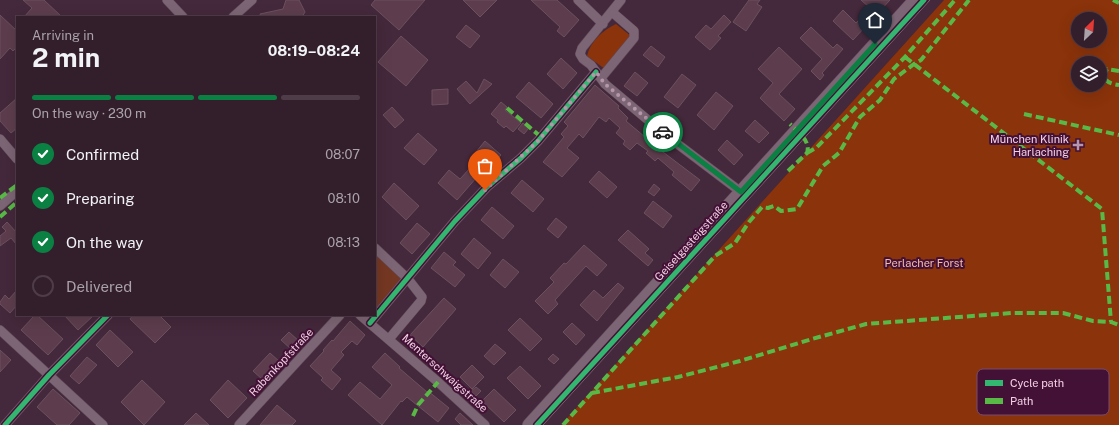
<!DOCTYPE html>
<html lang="en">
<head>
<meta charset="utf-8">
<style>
	:root { --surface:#331e2c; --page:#3e2b38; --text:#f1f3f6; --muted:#a9a2a9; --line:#4e3c48; --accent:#0b8043 }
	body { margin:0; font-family:"Public Sans",sans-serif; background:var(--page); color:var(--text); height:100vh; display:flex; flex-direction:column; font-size:15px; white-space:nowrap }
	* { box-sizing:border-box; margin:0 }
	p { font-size:13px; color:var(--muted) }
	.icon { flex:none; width:22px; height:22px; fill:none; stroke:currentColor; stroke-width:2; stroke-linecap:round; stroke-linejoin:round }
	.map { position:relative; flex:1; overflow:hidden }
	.drawer { position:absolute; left:16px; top:16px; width:360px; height:300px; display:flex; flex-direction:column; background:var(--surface); border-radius:0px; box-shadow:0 4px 16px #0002,0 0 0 1px var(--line) }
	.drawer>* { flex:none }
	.needle { width:26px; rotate:25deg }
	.buttons { position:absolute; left:1071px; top:12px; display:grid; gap:8px }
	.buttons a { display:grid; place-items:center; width:36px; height:36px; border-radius:50%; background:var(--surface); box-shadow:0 4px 16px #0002,0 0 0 1px var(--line); font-size:20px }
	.pin { position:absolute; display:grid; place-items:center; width:34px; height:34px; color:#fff; margin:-41px -17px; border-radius:50% 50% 50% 0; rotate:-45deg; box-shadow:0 0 4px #0007 }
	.pin .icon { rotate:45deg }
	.courier { position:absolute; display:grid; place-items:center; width:40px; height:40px; margin:-20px; border:3px solid #0b8043; border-radius:50%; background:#fff; color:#222; box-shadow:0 1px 5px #0007 }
	.headline em { font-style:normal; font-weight:700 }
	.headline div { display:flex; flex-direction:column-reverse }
	.headline { display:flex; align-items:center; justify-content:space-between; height:68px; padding:0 16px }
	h1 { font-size:26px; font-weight:700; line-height:30px }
	.bar { display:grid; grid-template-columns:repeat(4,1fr); gap:6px 4px; align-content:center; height:48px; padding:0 16px }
	.bar i { height:5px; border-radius:3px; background:var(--line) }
	.bar .selected { background:var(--accent) }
	.bar p { grid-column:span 4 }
	ol { padding:0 16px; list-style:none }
	li { display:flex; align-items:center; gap:12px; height:44px }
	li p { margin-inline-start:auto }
	li .icon { padding:4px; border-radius:50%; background:var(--accent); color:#fff; stroke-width:4 }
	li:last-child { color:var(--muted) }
	li i { width:22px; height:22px; border:2px solid var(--line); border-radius:50% }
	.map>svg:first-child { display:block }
	.green { fill:#743722 }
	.forest { fill:#8b330b; fill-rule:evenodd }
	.building { fill:#5d3d4d; stroke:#6b515e }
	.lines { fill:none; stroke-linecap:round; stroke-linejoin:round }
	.minor-casing { stroke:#604758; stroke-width:10 }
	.secondary-casing { stroke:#604758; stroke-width:14 }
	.minor { stroke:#7c6574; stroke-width:9 }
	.secondary { stroke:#7c6574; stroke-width:13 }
	.tram { stroke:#7b6573; stroke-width:1 }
	.quiet { stroke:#58b947; stroke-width:4; stroke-dasharray:8 4; stroke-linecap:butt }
	.cycleway-casing { stroke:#441136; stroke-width:8 }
	.cycleway { stroke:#33b770; stroke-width:5 }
	.done { stroke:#b596aa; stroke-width:4; stroke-dasharray:0 7.2 }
	.route { stroke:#0b8043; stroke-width:5 }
	.poi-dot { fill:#b596aa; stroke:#441136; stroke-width:1.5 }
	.labels { text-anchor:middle; stroke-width:4; stroke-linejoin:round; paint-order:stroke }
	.poi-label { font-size:11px; fill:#f2d1e5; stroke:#441136; text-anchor:end }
	.street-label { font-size:11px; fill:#f2d1e5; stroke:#441136 }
	.park-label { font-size:11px; fill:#f3bdaa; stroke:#441136 }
	.key { fill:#441136; stroke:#784b6b; stroke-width:1 }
	.key-label { font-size:11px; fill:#f2d1e5 }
</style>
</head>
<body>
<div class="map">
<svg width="1119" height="425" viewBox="0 0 1119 425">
	<rect width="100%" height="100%" fill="#44283b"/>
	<!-- green -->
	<path class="green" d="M375 254 402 279 375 310Z"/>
	<!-- forest -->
	<path class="forest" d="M944 0H1119V425H561ZM1078 19H1100V41H1078ZM1078 63H1100V85H1078Z
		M616 24 632 37 605 69 587 56C590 42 603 30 616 24Z"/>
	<!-- building -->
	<path class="building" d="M23 0H44L62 17H24L32 8Z
		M286 0H299L305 12 302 17H261L260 14 283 9Z
		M375 0H425L399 30 371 5Z
		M463 0H497L480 17Z
		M531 0H557L579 20 564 37 557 31 560 27Z
		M749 0H760L757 4 762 7 746 31 733 22Z
		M861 0H890L853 40 833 21 843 10 856 23 870 8Z
		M0 15 17 31V47L13 51 10 48 0 59Z
		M724 15 731 22 718 36 721 38 710 50 695 37 706 25 711 29Z
		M466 25 480 36 470 48 456 37Z
		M811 27 833 48 837 44 843 49 822 73 824 75 820 80 811 71 822 59 800 38Z
		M401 36 428 60 406 86 378 62Z
		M651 46 665 57 658 67 643 55Z
		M779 47 802 69 779 94 795 109 784 121 760 98 773 83 758 69Z
		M561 58 577 73 563 89 547 74Z
		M635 72 648 83 637 96 624 86Z
		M682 74 696 85 678 108 664 97Z
		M484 79 492 84 470 104 457 89 466 81 477 93Z
		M529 82 553 104 541 118 516 97Z
		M595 85 619 106 618 108 628 118 626 121 645 137 655 142 664 150 663 152 700 180 691 191 672 175 674 172 658 158 655 161 646 153 648 151 637 143 630 150 623 144 625 141 616 133 620 128 609 118 606 122 599 117 583 138 579 134 567 148 579 158 562 177 543 162 564 137 561 134 568 126 564 122Z
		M448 89V104L432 105V90Z
		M716 92 733 106 714 130 697 115Z
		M17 98V128L11 133 0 121V113Z
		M501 102 507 107 505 110 521 123 513 132 506 126 504 128 497 122 498 120 491 114Z
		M392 107 404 120 395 128 383 115Z
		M755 120 769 133 759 143 745 131Z
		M523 123 529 128 524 134 518 129Z
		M418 133 437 150 424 165 404 148Z
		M727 140 743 155 734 165 718 150Z
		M485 141 501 155 479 179 477 177 457 200 438 183 449 170 460 179 481 156 476 152Z
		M599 171 617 187 607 198 589 182Z
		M522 180 544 199 533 212 511 193Z
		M394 183 419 206 406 220 382 197Z
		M654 184 660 189 654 196 648 192Z
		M653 201 672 216 663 228 644 213Z
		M492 207 514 226 503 239 481 220Z
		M556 218 567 227 558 238 547 229Z
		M7 222 17 233V245L11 238 0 246V236L6 231 2 227Z
		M417 223 430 234 412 254 400 243Z
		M628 230 649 249 645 253 653 260 648 266 618 240Z
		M474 238 491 253 478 269 461 254Z
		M584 245 607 265 597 276 586 266 555 300 558 304 548 314 535 301 554 282 550 278 564 263 566 264Z
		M444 252 456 262 453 265 465 275 455 287 431 268Z
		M503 259 519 272 505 288 490 275Z
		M618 283 624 288 597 321 580 305 594 290 603 298Z
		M17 290V305L10 313 0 304V302L5 295 9 299Z
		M444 298 456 309 423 347 410 335Z
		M35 315H37L63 339 48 355 21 330Z
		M64 315H94L78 330Z
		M133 315H159L171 327 155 343 130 319Z
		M520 318 542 339 530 351 508 330Z
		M350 321 365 335 357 345 352 341 341 352 344 355 331 370 341 379 332 390 321 380 323 378 310 366 324 351 323 350 332 340 333 341Z
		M572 323 585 335 576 345 563 332Z
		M110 330 133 352 118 367 96 345Z
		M289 332 300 342 292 350 281 340Z
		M495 344 506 353 494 365 484 356Z
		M0 350 11 360 0 372Z
		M270 353 280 362 263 380 253 371Z
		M385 353 400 367 399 368 427 392 428 391 449 408 438 422 407 397 402 402 401 401 382 425 348 395 360 382 380 399 392 385 372 367Z
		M553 354 559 359 554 364 548 359Z
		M87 357 97 365 79 384 70 376Z
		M472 365 484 377 472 389 460 377Z
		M520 366 541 386 528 399 507 378Z
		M142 380 165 402 144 425 121 402Z
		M228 380 247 398 228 418 210 400Z
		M476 387 481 391 476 396 471 391Z
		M53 389 80 413 69 425H57L37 407Z
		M494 389 516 410 504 422 482 401Z
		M277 405 296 421 292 425H260Z
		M196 413 209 425H184Z
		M460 413 473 425H461L455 419Z"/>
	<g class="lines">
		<defs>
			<path id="minor" d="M167 0 183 17
				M578 0 603 24
				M621 0 582 48 580 54 583 59 591 65 605 84 667 136 741 192
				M233 17 252 0
				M601 78 634 38V31L612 12
				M0 139 17 159
				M0 206 17 191
				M375 248 408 279 422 297 421 301 389 339
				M360 315 438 382 485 425
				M370 323 455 221 487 187 521 158 538 141 596 72
				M0 330 103 425
				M5 425 49 375 108 315
				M239 425 340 315"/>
			<path id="secondary" d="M529 425 915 0"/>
		</defs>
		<!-- minor casing -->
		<use href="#minor" class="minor-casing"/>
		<!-- secondary casing -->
		<use href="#secondary" class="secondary-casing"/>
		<!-- minor -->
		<use href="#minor" class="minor"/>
		<!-- secondary -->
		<use href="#secondary" class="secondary"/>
		<!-- tram -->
		<path class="tram" d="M543 425 930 0"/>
		<!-- quiet -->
		<path class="quiet" d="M1113 0 1119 3
			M905 57 1102 209 1111 322
			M1119 71 1107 69 1103 77C1108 83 1112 84 1119 85
			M507 108 541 137
			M1024 114 1119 135
			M807 153 816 148 905 57 955 0
			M788 171 807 153C811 141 798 132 790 124
			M0 198 17 185
			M0 217 17 202
			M592 393 678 377 740 361 812 339 866 324 1012 313H1063L1093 321 1111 322 1119 325
			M413 416 418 405 438 382
			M563 425 715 256 735 243 749 222 762 207 768 208 774 206 781 211 797 209 823 166 839 153 860 117 880 100 894 79 914 64 921 60 969 0"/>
		<defs>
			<path id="cycleway" d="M370 323 455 221 487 187 521 158 538 141 596 72
				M5 425 49 375 108 315
				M537 425 924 0"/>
		</defs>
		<!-- cycleway casing -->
		<use href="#cycleway" class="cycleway-casing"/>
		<!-- cycleway -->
		<use href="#cycleway" class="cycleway"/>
	</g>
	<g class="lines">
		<!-- done -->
		<path class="done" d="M485 190 538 141 596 72 605 84 663 132"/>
		<!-- route -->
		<path class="route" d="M663 132 741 192 875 44"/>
	</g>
	<!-- markers -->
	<path class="poi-dot" d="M1076 139h4v4h4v4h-4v4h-4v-4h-4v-4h4z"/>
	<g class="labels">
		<!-- poi labels -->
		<g class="poi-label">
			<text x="1069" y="143">München Klinik<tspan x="1069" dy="13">Harlaching</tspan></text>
		</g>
		<!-- street labels -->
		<g class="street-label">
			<text transform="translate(691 241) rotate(-48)" y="4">Geiselgasteigstraße</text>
			<text transform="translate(281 362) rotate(-47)" y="4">Rabenkopfstraße</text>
			<text transform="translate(445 373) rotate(42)" y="4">Menterschwaigstraße</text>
		</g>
		<!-- park labels -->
		<g class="park-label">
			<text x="924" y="267">Perlacher Forst</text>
		</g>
	</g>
	<!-- legend -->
	<rect x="977" y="369" width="132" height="46" rx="6" class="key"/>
	<rect x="985" y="380" width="18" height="6" fill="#33b770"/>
	<rect x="985" y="398" width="18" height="6" fill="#58b947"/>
	<g class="key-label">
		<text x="1010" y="387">Cycle path</text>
		<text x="1010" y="405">Path</text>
	</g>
</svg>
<div class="buttons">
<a><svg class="needle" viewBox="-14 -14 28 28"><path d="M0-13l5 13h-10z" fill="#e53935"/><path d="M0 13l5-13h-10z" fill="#a9a2a9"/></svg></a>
<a><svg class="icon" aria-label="layers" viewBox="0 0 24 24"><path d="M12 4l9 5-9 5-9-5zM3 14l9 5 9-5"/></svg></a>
</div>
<div class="pin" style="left:485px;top:190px;background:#ea580c"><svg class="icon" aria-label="bag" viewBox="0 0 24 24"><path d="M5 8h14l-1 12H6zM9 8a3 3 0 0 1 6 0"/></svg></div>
<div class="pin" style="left:875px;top:44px;background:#1f2937"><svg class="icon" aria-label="home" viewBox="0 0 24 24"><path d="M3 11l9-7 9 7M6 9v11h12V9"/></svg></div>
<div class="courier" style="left:663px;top:132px"><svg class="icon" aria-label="car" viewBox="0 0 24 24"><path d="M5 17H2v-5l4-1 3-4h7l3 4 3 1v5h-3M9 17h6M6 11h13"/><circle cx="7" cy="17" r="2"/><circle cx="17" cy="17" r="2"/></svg></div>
<section class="drawer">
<div class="headline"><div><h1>2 min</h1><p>Arriving in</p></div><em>08:19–08:24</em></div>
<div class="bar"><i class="selected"></i><i class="selected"></i><i class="selected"></i><i></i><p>On the way · 230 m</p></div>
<ol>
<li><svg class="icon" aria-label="check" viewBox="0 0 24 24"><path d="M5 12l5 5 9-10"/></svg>Confirmed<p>08:07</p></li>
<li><svg class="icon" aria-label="check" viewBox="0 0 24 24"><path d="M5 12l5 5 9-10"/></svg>Preparing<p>08:10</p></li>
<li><svg class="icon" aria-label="check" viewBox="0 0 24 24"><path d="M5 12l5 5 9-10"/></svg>On the way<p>08:13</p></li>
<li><i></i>Delivered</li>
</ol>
</section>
</div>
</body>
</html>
